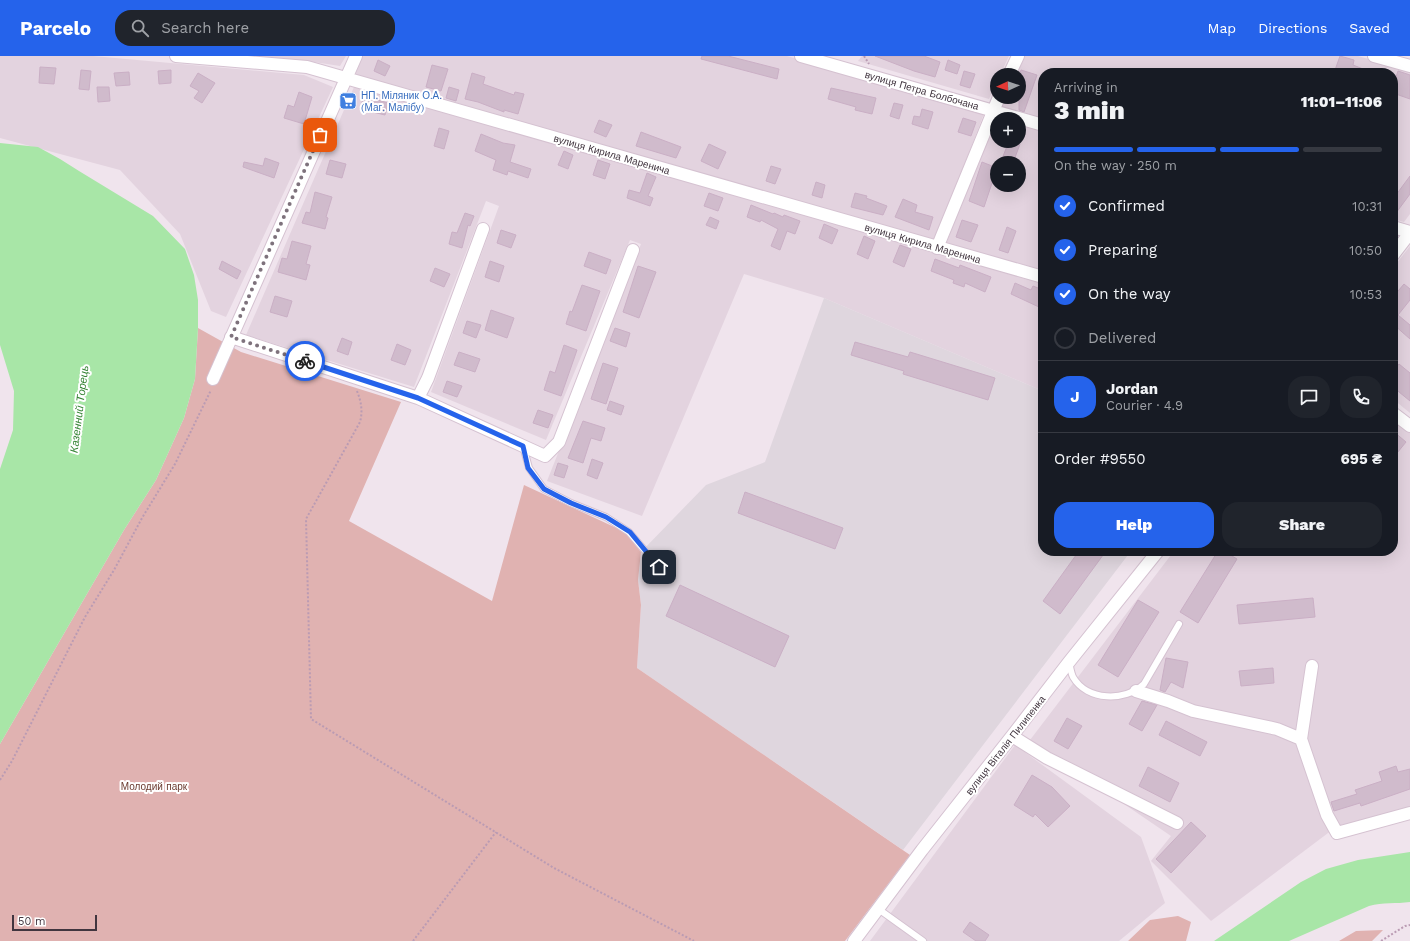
<!DOCTYPE html>
<html lang="en">
<head>
<meta charset="utf-8">
<style>
	:root { --surface:#171b24; --page:#20242c; --text:#f1f3f6; --muted:#9ea1a6; --line:#363941; --accent:#2563eb }
	body { margin:0; font-family:"Work Sans",sans-serif; background:var(--page); color:var(--text); height:100vh; display:flex; flex-direction:column; font-size:15px; white-space:nowrap }
	* { box-sizing:border-box; margin:0 }
	p { font-size:13px; color:var(--muted) }
	.icon { flex:none; width:22px; height:22px; fill:none; stroke:currentColor; stroke-width:2; stroke-linecap:round; stroke-linejoin:round }
	.map { position:relative; flex:1; overflow:hidden }
	.details { position:absolute; left:1038px; top:12px; width:360px; height:488px; display:flex; flex-direction:column; background:var(--surface); border-radius:16px; box-shadow:0 4px 16px #0002 }
	.details>* { flex:none }
	.needle { width:26px; rotate:267deg }
	.tools { position:absolute; left:990px; top:12px; display:grid; gap:8px }
	.tools a { display:grid; place-items:center; width:36px; height:36px; border-radius:50%; background:var(--surface); box-shadow:0 4px 16px #0002; font-size:20px }
	.scale { position:absolute; left:12px; bottom:10px; width:85px; box-sizing:border-box; padding-left:4px; border:2px solid #41353f; border-top:0; font-size:11px; line-height:14px; white-space:nowrap; color:#41353f; -webkit-text-stroke:3px #fff; paint-order:stroke }
	.pin { position:absolute; display:grid; place-items:center; width:34px; height:34px; color:#fff; margin:-17px; border-radius:8px; box-shadow:0 2px 6px #0006 }
	.courier { position:absolute; display:grid; place-items:center; width:40px; height:40px; margin:-20px; border:3px solid #2563eb; border-radius:50%; background:#fff; color:#222; box-shadow:0 1px 5px #0007 }
	.head em { font-style:normal; font-weight:800 }
	.head div { display:flex; flex-direction:column-reverse }
	.head { display:flex; align-items:center; justify-content:space-between; height:68px; padding:0 16px }
	h1 { font-size:26px; font-weight:800; line-height:30px }
	.bar { display:grid; grid-template-columns:repeat(4,1fr); gap:6px 4px; align-content:center; height:48px; padding:0 16px }
	.bar i { height:5px; border-radius:3px; background:var(--line) }
	.bar .on { background:var(--accent) }
	.bar p { grid-column:span 4 }
	.line { display:flex; align-items:center; gap:10px; padding:0 16px; border-top:1px solid var(--line) }
	.line div { flex:1 }
	.round { display:grid; place-items:center; flex:none; width:42px; height:42px; border-radius:16px; background:var(--page) }
	ol { padding:0 16px; list-style:none }
	li { display:flex; align-items:center; gap:12px; height:44px }
	li p { margin-inline-start:auto }
	li .icon { padding:4px; border-radius:50%; background:var(--accent); color:#fff; stroke-width:4 }
	li:last-child { color:var(--muted) }
	li i { width:22px; height:22px; border:2px solid var(--line); border-radius:50% }
	.action { display:flex; gap:8px; margin-top:auto; padding:8px 16px }
	.action a { flex:1; height:46px; border-radius:16px; background:var(--accent); color:#fff; font-size:16px; font-weight:800; line-height:46px; text-align:center }
	.action a+a { background:var(--page); color:var(--text) }
	header { display:flex; align-items:center; gap:24px; box-sizing:border-box; height:56px; padding:0 20px; background:var(--accent); color:#fff }
	header strong { font-size:19px }
	nav { display:flex; gap:22px; margin-inline-start:auto; font-size:14px }
	.search { width:280px; height:36px; background:var(--page); display:flex; align-items:center; gap:10px; box-sizing:border-box; padding:0 14px; border-radius:16px; color:var(--muted); font-size:15px }
	.map>svg:first-child { display:block }
	.residential { fill:#e3d3df; fill-rule:evenodd }
	.industrial { fill:#dfd6de }
	.green { fill:#e0b2b1 }
	.water { fill:#a8e6a7 }
	.building { fill:#d0bbcc; stroke:#caafc5 }
	.lines { fill:none; stroke-linecap:round; stroke-linejoin:round }
	.service-casing { stroke:#d5c2d1; stroke-width:8 }
	.minor-casing { stroke:#d5c2d1; stroke-width:14 }
	.path { stroke:#ba9bb3; stroke-width:2; stroke-dasharray:2 2; stroke-linecap:butt }
	.service { stroke:#fff; stroke-width:6 }
	.minor { stroke:#fff; stroke-width:12 }
	.done { stroke:#7e727c; stroke-width:4; stroke-dasharray:0 7.2 }
	.route { stroke:#2563eb; stroke-width:5 }
	.labels { text-anchor:middle; stroke-width:4; stroke-linejoin:round; paint-order:stroke }
	.street-label { font-size:10px; fill:#41353f; stroke:#fff }
	.shop-label { font-size:10px; fill:#366cbe; stroke:#fff; text-anchor:start }
	.park-label { font-size:10px; fill:#6b3b30; stroke:#fff }
	.water-label { font-size:11px; font-style:italic; fill:#348333; stroke:#fff }
</style>
</head>
<body>
<header>
<strong>Parcelo</strong>
<div class="search"><svg class="icon" aria-label="search" viewBox="0 0 24 24"><circle cx="10" cy="10" r="6"/><path d="M15 15l6 6"/></svg>Search here</div>
<nav><a>Map</a><a>Directions</a><a>Saved</a></nav>
</header>
<div class="map">
<svg width="1410" height="885" viewBox="0 0 1410 885">
	<rect width="100%" height="100%" fill="#f0e4ed"/>
	<!-- residential -->
	<path class="residential" d="M0 0H93L304 19 333 31 226 261 211 255 180 178 120 114 0 82Z
		M245 0H346L340 10 301 4Z
		M363 0H787L985 55 935 185 353 21Z
		M862 0H1009L1000 19H997V26L989 43 858 5Z
		M1023 0H1358L1410 15V158L1404 166 1393 163V17H1043V63L1001 51 1005 41H1019V19H1015Z
		M354 31 1043 225V335L824 242 744 218 642 460 547 425 641 188 630 184 546 384 431 336 499 150 486 145 414 331 246 279Z
		M996 60 1008 63H997V85H1019V66L1043 73V214L946 188ZM997 107H1019V129H997Z
		M1410 190V357L1393 343V212Z
		M1393 363 1410 377V752L1336 771 1211 865 1151 805 1171 780 1030 684 1174 495H1393Z
		M1015 689 1141 781 1165 847 1119 885H870Z"/>
	<!-- industrial -->
	<path class="industrial" d="M824 242 1043 335V495H1131L903 794 637 612 641 549 638 524 641 496 706 429 765 406Z"/>
	<!-- green -->
	<path class="green" d="M198 272 241 296 401 346 349 465 492 545 524 429 625 476 641 496 638 524 641 549 637 612 910 799 845 885H0V688L124 474 156 424 184 362 195 323Z
		M1178 860 1191 866 1186 885H1128L1150 864Z
		M1383 874 1372 885H1339L1356 875Z"/>
	<!-- water -->
	<path class="water" d="M0 87 38 91 60 103 79 115 153 160 185 193 194 219 198 244V272L195 323 184 362 156 424 124 474 0 688V413L13 374 14 335 0 289Z
		M1410 796V846C1396 848 1383 846 1369 850L1289 885H1214L1301 826 1326 813 1358 804Z"/>
	<!-- building -->
	<path class="building" d="M702 0H728L779 13 777 23 701 3Z
		M875 0H924L940 6 935 21 914 15Z
		M1340 0 1354 4 1353 9 1373 17H1334Z
		M378 4 390 10 385 20 374 15Z
		M948 4 960 9 957 18 945 14Z
		M432 9 448 13 441 35 426 31Z
		M40 11 56 12 54 28 39 27Z
		M81 14 91 15 89 34 79 33Z
		M171 14V27L159 28 158 15Z
		M1021 14 1037 19 1024 56 1019 54V20Z
		M964 15 975 18 970 32 960 29Z
		M1398 15 1410 19V43L1393 37V30Z
		M129 16 130 29 116 30 114 17Z
		M198 17 215 27 202 47 194 42 199 35 190 30Z
		M472 17 485 21 483 28 514 39 515 36 524 38 518 58 504 54V56L478 46 465 43Z
		M97 31H109L110 45 98 46Z
		M449 31 459 34 456 45 446 42Z
		M831 32 876 42 872 58 855 54 856 51 828 43Z
		M299 36 312 41 304 68 284 62 288 49 294 51Z
		M364 40 388 47 385 59 360 53Z
		M894 47 903 49 899 63 890 60Z
		M922 53 933 56 928 73 912 68 914 60 920 61Z
		M963 62 976 66 971 80 958 76Z
		M599 64 612 69 606 81 594 76Z
		M439 72 449 75 444 93 434 90Z
		M641 76 681 91 676 102 636 90Z
		M481 78 503 87 515 89 510 106 531 113 528 122 508 115 507 119 493 114 496 104 475 95Z
		M1009 85 1020 88 1013 107 1002 103Z
		M709 88 726 96 718 113 701 105Z
		M564 95 573 99 568 113 558 109Z
		M265 102 279 107 274 122 243 111 244 106 263 110Z
		M330 104 346 108 342 122 326 118Z
		M598 104 610 108 605 123 593 119Z
		M982 106 997 112 984 151 969 145Z
		M771 110 781 113 775 128 766 125Z
		M647 117 656 121 648 140 653 142 650 150 627 142 629 134 640 137Z
		M1410 120V138L1393 161V143Z
		M816 126 825 129 822 142 812 139Z
		M315 136 332 141 326 161 328 162 325 173 302 167 306 156 310 157Z
		M709 137 723 142 718 155 704 150Z
		M855 137 867 140 866 142 887 150 883 159 851 151Z
		M903 143 917 149 915 156 933 161 929 174 895 161Z
		M751 149 773 158 774 157 783 161 784 159 800 165 795 178 787 175 780 194 771 190 778 173 761 164 760 166 747 161Z
		M465 157 474 160 470 170 468 169 462 192 449 188 452 176 457 177Z
		M710 161 719 165 716 173 706 169Z
		M962 164 978 169 971 186 956 181Z
		M824 168 838 174 832 188 819 182Z
		M1007 171 1016 175 1008 197 999 194Z
		M501 174 516 179 511 192 497 187Z
		M864 180 875 185 868 203 857 198Z
		M292 185 311 190 306 208 310 209 306 224 278 216 282 202 287 203Z
		M900 189 911 193 904 211 893 206Z
		M589 196 611 204 606 218 584 210Z
		M935 203 959 212 960 209 991 221 985 236 965 227 964 231 953 227 954 224 931 215Z
		M222 205 241 215 237 223 219 213Z
		M490 205 504 210 499 226 485 221Z
		M638 210 656 216 639 262 623 256Z
		M435 212 450 218 444 231 430 225Z
		M1015 227 1031 234 1033 230 1043 234V242L1039 251 1011 238Z
		M1404 228 1410 233V244L1398 259 1410 269V283L1393 268V241Z
		M582 229 600 235 586 275 566 268 570 255 572 256Z
		M275 240 292 245 287 261 270 256Z
		M491 254 514 262 507 282 485 274Z
		M467 265 481 269 476 282 463 277Z
		M615 272 630 277 626 291 610 285Z
		M342 282 352 286 348 299 337 295Z
		M855 286 908 301 910 296 995 322 988 344 903 318 904 315 851 299Z
		M397 288 411 294 405 309 391 304Z
		M564 289 577 294 561 340 544 334 550 315 555 317Z
		M459 296 480 303 475 316 454 309Z
		M603 307 618 312 606 348 591 343Z
		M1399 308 1410 317V345L1393 331V315Z
		M447 325 462 330 457 341 443 336Z
		M610 345 624 350 621 359 607 354Z
		M538 354 553 359 548 372 533 367Z
		M583 365 605 372 601 385 591 382 583 407 568 402Z
		M1393 375 1406 386 1393 402Z
		M592 403 603 407 597 423 587 419Z
		M558 407 568 410 564 422 554 419Z
		M745 436 843 472 835 493 738 457Z
		M1079 495H1106L1060 558 1043 545Z
		M1218 495H1224L1237 503 1198 567 1180 556Z
		M680 529 789 580 775 611 666 560Z
		M1313 542 1315 561 1239 568 1237 549Z
		M1138 544 1159 556 1118 621 1098 609Z
		M1166 602 1188 606 1183 632 1171 626 1165 636 1160 634Z
		M1273 612 1274 627 1241 630 1239 615Z
		M1142 645 1157 649 1142 675 1129 668Z
		M1067 662 1082 670 1068 693 1054 685Z
		M1166 665 1207 686 1200 700 1159 679Z
		M1396 710 1398 716 1410 713V733L1361 750 1360 747 1334 755 1331 746 1357 738 1355 734 1382 725 1379 716Z
		M1148 711 1179 727 1170 746 1139 730Z
		M1032 719 1052 731 1070 750 1048 771 1035 758 1033 761 1014 749Z
		M1191 766 1206 780 1171 817 1156 803Z
		M970 866 989 879 985 885H976L963 876Z"/>
	<g class="lines">
		<defs>
			<path id="service" d="M523 390 529 412 544 433 571 447 606 461 629 476 659 511
				M1069 606C1070 610 1071 617 1073 621 1087 645 1125 646 1144 628L1179 568
				M877 852 923 885"/>
			<path id="minor" d="M176 0 307 11 1043 221
				M801 0 1043 69
				M1374 0 1410 10
				M1009 19 1018 0
				M1393 171 1410 176
				M937 192 999 41
				M1393 199 1410 177
				M231 281 418 342 428 322 483 173
				M213 323 356 0
				M418 342 545 400 559 386 633 194
				M1393 357 1410 370
				M1136 635 1168 645 1193 655 1277 673 1301 683 1327 759 1337 777 1410 757
				M1012 680 1047 702 1177 767
				M1301 683 1312 610
				M854 885 922 794 1012 680 1069 606 1158 495"/>
		</defs>
		<!-- service casing -->
		<use href="#service" class="service-casing"/>
		<!-- minor casing -->
		<use href="#minor" class="minor-casing"/>
		<!-- path -->
		<path class="path" d="M864 0 869 8
			M357 335C361 345 363 355 360 366L306 463 311 663 554 812 694 885
			M0 724 12 705 85 561 114 514 142 462 175 408 211 334
			M413 885 496 776
			M1381 885 1405 870 1410 869"/>
		<!-- service -->
		<use href="#service" class="service"/>
		<!-- minor -->
		<use href="#minor" class="minor"/>
	</g>
	<g class="lines">
		<!-- done -->
		<path class="done" d="M305 305 231 281 320 79"/>
		<!-- route -->
		<path class="route" d="M305 305 418 342 523 390 528 412 544 433 571 447 606 461 630 476 659 511"/>
	</g>
	<!-- icons -->
	<defs>
		<symbol id="supermarket-square" viewBox="-11 -11 22 22"><rect x="-9" y="-9" width="18" height="18" rx="4" fill="#3f7fe0" stroke="#fff"/><path d="M-6-5.5h2.5l.6 2H6L4.5 2H-2.5L-4.4-4H-6ZM-1.5 3.2a1.3 1.3 0 1 0 .1 0ZM3 3.2a1.3 1.3 0 1 0 .1 0Z" fill="#fff"/></symbol>
	</defs>
	<g fill-rule="evenodd">
		<use href="#supermarket-square" x="338" y="35" width="20" height="20"/>
	</g>
	<g class="labels">
		<!-- street labels -->
		<g class="street-label">
			<text transform="translate(922 34) rotate(16)" y="4">вулиця Петра Болбочана</text>
			<text transform="translate(612 98) rotate(16)" y="4">вулиця Кирила Маренича</text>
			<text transform="translate(923 187) rotate(16)" y="4">вулиця Кирила Маренича</text>
			<text transform="translate(1005 689) rotate(-52)" y="4">вулиця Віталія Пилипенка</text>
		</g>
		<!-- shop labels -->
		<g class="shop-label">
			<text x="361" y="43">НП. Міляник О.А.<tspan x="361" dy="12">(Маг. Малібу)</tspan></text>
		</g>
		<!-- park labels -->
		<g class="park-label">
			<text x="154" y="734">Молодий парк</text>
		</g>
		<!-- water labels -->
		<g class="water-label">
			<text transform="translate(79 353) rotate(-83)" y="4">Казенний Торець</text>
		</g>
	</g>
</svg>
<div class="tools">
<a><svg class="needle" viewBox="-14 -14 28 28"><path d="M0-13l5 13h-10z" fill="#e53935"/><path d="M0 13l5-13h-10z" fill="#9ea1a6"/></svg></a>
<a>+</a>
<a>−</a>
</div>
<div class="scale">50 m</div>
<div class="pin" style="left:320px;top:79px;background:#ea580c"><svg class="icon" aria-label="bag" viewBox="0 0 24 24"><path d="M5 8h14l-1 12H6zM9 8a3 3 0 0 1 6 0"/></svg></div>
<div class="pin" style="left:659px;top:511px;background:#1f2937"><svg class="icon" aria-label="home" viewBox="0 0 24 24"><path d="M3 11l9-7 9 7M6 9v11h12V9"/></svg></div>
<div class="courier" style="left:305px;top:305px"><svg class="icon" aria-label="bike" viewBox="0 0 24 24"><circle cx="6" cy="16" r="4"/><circle cx="18" cy="16" r="4"/><path d="M6 16l4-8h5l3 8M10 8l3 8H6M13 5h3"/></svg></div>
<section class="details">
<div class="head"><div><h1>3 min</h1><p>Arriving in</p></div><em>11:01–11:06</em></div>
<div class="bar"><i class="on"></i><i class="on"></i><i class="on"></i><i></i><p>On the way · 250 m</p></div>
<ol>
<li><svg class="icon" aria-label="check" viewBox="0 0 24 24"><path d="M5 12l5 5 9-10"/></svg>Confirmed<p>10:31</p></li>
<li><svg class="icon" aria-label="check" viewBox="0 0 24 24"><path d="M5 12l5 5 9-10"/></svg>Preparing<p>10:50</p></li>
<li><svg class="icon" aria-label="check" viewBox="0 0 24 24"><path d="M5 12l5 5 9-10"/></svg>On the way<p>10:53</p></li>
<li><i></i>Delivered</li>
</ol>
<div class="line" style="height:72px"><b class="round" style="background:var(--accent);color:#fff">J</b><div><b>Jordan</b><p>Courier · 4.9</p></div><a class="round"><svg class="icon" aria-label="chat" viewBox="0 0 24 24"><path d="M4 5h16v11H9l-5 4z"/></svg></a><a class="round"><svg class="icon" aria-label="phone" viewBox="0 0 24 24"><path d="M5 4h4l2 5-3 2q2 4 5 5l2-3 5 2v4C11 20 4 13 5 4z"/></svg></a></div>
<div class="line" style="height:52px"><div>Order #9550</div><b>695 ₴</b></div>
<div class="action"><a>Help</a><a>Share</a></div>
</section>
</div>
</body>
</html>
